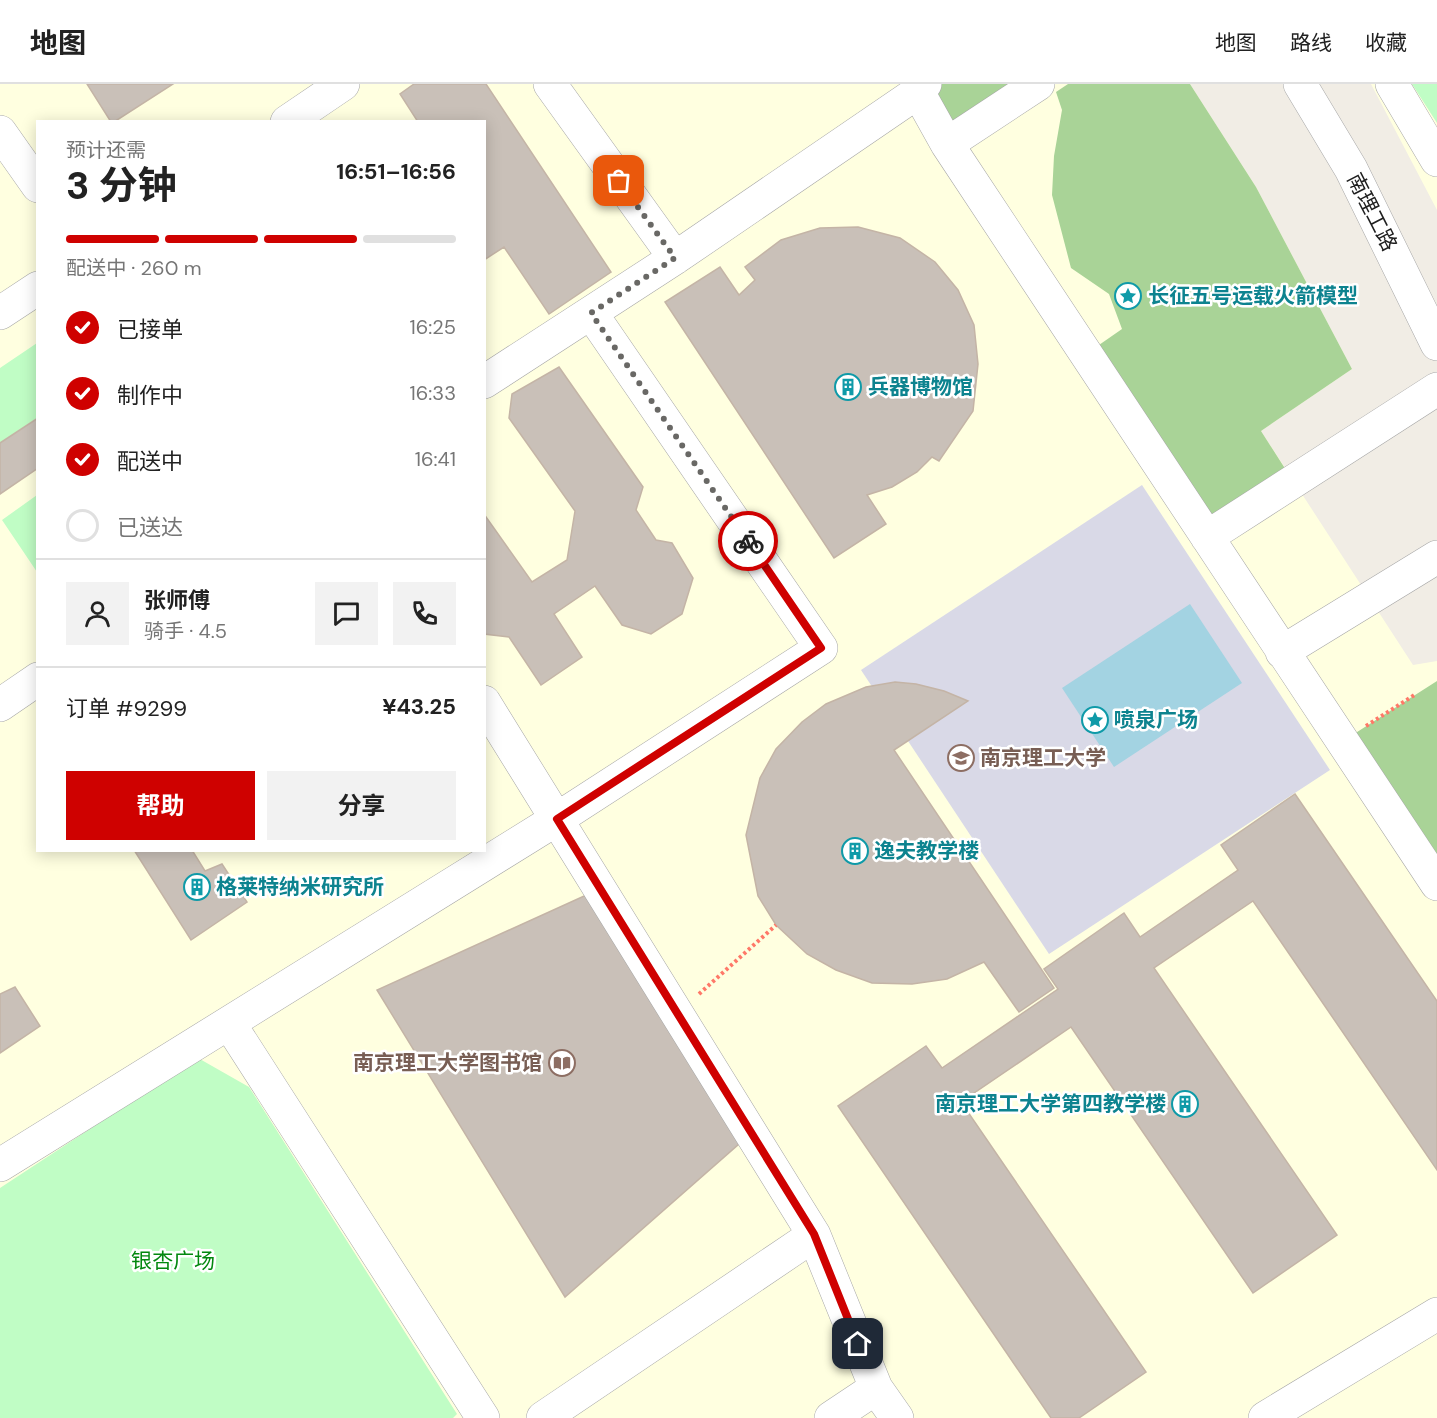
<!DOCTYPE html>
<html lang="zh">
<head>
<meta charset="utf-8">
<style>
	:root { --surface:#fff; --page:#f2f2f2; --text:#222; --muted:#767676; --line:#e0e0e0; --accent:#cf0100 }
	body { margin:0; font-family:"DM Sans","Noto Sans SC",sans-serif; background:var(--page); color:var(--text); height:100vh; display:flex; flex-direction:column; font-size:22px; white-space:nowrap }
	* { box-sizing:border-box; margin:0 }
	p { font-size:20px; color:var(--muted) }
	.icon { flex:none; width:33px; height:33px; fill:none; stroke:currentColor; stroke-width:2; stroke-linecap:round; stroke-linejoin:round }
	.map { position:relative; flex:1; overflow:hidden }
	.drawer { position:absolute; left:36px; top:36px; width:450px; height:732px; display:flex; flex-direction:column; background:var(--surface); border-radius:0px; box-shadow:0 3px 15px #0003 }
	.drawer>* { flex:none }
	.pin { position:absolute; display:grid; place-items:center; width:51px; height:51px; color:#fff; margin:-26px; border-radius:12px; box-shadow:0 3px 9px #0006 }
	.courier { position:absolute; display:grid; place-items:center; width:60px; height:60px; margin:-30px; border:4px solid #cf0100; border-radius:50%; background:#fff; color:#222; box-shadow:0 2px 8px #0007 }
	.headline em { font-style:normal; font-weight:700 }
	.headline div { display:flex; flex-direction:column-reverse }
	.headline { display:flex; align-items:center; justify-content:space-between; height:102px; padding:0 30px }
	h1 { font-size:39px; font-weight:700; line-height:45px }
	.bar { display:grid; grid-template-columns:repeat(4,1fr); gap:9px 6px; align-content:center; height:72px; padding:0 30px }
	.bar i { height:8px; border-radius:4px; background:var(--line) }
	.bar .active { background:var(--accent) }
	.bar p { grid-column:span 4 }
	.line { display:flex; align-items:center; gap:15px; padding:0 30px; border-top:2px solid var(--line) }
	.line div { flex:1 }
	.round { display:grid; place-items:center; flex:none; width:63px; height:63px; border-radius:0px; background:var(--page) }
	ol { padding:0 30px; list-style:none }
	li { display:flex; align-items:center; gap:18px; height:66px }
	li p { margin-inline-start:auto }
	li .icon { padding:6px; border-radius:50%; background:var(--accent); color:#fff; stroke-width:4 }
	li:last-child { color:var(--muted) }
	li i { width:33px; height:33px; border:3px solid var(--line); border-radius:50% }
	.action { display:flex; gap:12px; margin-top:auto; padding:12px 30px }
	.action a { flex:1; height:69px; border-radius:0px; background:var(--accent); color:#fff; font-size:24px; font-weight:700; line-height:69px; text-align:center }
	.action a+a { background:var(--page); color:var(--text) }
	header { display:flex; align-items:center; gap:36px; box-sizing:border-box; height:84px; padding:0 30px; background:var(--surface); border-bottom:2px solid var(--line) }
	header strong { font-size:28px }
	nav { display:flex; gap:33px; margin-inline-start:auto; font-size:21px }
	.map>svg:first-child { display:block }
	.education { fill:#ffffe0; fill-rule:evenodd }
	.forest { fill:#a9d397 }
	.park { fill:#c0fdc5 }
	.plaza { fill:#d9d9e7 }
	.water { fill:#a3d3e2 }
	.building { fill:#c9c0b8; stroke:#c4b4a6; stroke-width:1.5 }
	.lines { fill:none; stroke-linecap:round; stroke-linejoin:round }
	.minor-casing { stroke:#a7a7a7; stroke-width:34 }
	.path { stroke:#ff7868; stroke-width:4; stroke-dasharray:3 3; stroke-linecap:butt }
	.minor { stroke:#fff; stroke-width:33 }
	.done { stroke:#696865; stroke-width:6; stroke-dasharray:0 10.8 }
	.route { stroke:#cf0100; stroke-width:8 }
	.labels { text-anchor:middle; stroke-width:5; stroke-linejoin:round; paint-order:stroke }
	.street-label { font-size:21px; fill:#202020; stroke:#fff }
	.culture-label { font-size:21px; font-weight:bold; fill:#0d838f; stroke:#fff; text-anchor:start }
	.education-label { font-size:21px; font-weight:bold; fill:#785e54; stroke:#fff; text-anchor:start }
	.park-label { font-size:21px; fill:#03880f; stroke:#fff }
</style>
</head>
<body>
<header>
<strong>地图</strong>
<nav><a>地图</a><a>路线</a><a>收藏</a></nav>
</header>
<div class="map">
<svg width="1437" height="1334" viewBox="0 0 1437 1334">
	<rect width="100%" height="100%" fill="#f1ede5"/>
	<!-- education -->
	<path class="education" d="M0 0H1190L1256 103 1352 285 1261 347 1413 581 1437 577V1334H0ZM38 38H484V766H38Z
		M1371 0H1437V126Z"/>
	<!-- forest -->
	<path class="forest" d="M925 0H1037L947 60Z
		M1068 0H1190L1256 103 1352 285 1261 347 1293 397 1207 453 1086 270 1122 245 1109 210 1071 184 1052 111 1054 72 1062 26 1056 8Z
		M1437 597V800L1343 657Z"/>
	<!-- park -->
	<path class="park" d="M1412 0H1437V39Z
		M37 259V334L0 359V284Z
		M37 411V488L2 436Z
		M198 974 249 1003 457 1330 453 1334H0V1104Z"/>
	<!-- plaza -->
	<path class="plaza" d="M1142 401 1330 686 1049 870 861 586Z"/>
	<!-- water -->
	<path class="water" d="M1190 520 1242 599 1114 683 1062 604Z"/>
	<!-- building -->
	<path class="building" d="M87 0H173L114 38H111Z
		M414 0H486L611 188 549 230 504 163 484 176V38H418L400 10Z
		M858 143 900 154 935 178 958 206 974 241 978 280 973 327 939 377 932 373 917 388 892 403 867 411 886 440 834 474 665 218 720 183 739 211 755 196 745 183 781 156 820 144Z
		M559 283 643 403 636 426 656 456 672 459 693 494 682 530 651 550 622 541 595 502 554 530 582 573 541 601 509 553 484 550V430L532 498 567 476 575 427 509 334 512 310Z
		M38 334V384L0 410V359Z
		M895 598 916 600 944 607 968 617 894 666 1054 904 1019 928 984 878 947 895 912 900 872 899 836 886 807 870 776 841 758 812 746 751 760 694 776 665 802 638 826 620 866 603Z
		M1295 710 1437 917V1086L1253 817 1154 884 1337 1151 1253 1209 1071 943 961 1018 1146 1288 1079 1334H1051L838 1022 926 962 942 984 1058 905 1044 885 1124 829 1140 853 1238 786 1221 761Z
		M134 766H192L205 787 222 780 247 818 191 856Z
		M593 808 748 1052 565 1213 377 906Z
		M15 903 40 942 0 969V910Z"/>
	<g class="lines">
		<defs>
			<path id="minor" d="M550 0 675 174
				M1300 0 1351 85 1437 260
				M1392 0 1437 76
				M918 8 947 60 1437 800
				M287 38 343 0
				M0 48 38 102
				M947 60 1038 0
				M0 229 38 204
				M484 298 675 174 918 8 925 0
				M1207 453 1437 305
				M1282 568 1437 473
				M484 618 814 1151 876 1304 897 1334
				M0 621 38 595
				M229 939 483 1334
				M0 1081 557 735 821 564 591 229
				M543 1334 814 1151
				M831 1334 876 1304
				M1265 1334 1437 1230"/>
		</defs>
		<!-- minor casing -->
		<use href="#minor" class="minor-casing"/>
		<!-- path -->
		<path class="path" d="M1366 642 1416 610
			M699 910 776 841"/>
		<!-- minor -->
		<use href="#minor" class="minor"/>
	</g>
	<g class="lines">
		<!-- done -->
		<path class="done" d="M619 97 675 174 591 229 748 457"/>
		<!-- route -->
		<path class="route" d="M748 457 821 564 557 735 814 1150 858 1260"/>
	</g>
	<!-- icons -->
	<defs>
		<symbol id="sight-ring" viewBox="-11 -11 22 22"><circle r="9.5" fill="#fff" stroke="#0f9aa8" stroke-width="1.5"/><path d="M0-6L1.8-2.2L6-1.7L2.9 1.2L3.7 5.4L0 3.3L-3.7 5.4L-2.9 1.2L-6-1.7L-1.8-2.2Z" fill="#0f9aa8"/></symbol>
		<symbol id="building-ring" viewBox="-11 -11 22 22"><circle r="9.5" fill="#fff" stroke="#0f9aa8" stroke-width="1.5"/><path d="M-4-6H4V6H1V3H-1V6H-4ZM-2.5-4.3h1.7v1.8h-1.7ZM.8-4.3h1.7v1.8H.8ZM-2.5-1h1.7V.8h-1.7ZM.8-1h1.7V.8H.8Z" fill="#0f9aa8"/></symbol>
		<symbol id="university-ring" viewBox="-11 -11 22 22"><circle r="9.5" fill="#fff" stroke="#8d6e63" stroke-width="1.5"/><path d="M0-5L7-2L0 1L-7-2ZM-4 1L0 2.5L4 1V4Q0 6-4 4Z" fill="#8d6e63"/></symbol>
		<symbol id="library-ring" viewBox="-11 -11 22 22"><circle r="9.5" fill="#fff" stroke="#8d6e63" stroke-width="1.5"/><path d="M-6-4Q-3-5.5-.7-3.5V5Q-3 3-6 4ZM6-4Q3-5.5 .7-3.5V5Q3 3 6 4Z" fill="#8d6e63"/></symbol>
	</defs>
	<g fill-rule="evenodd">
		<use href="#sight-ring" x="1113" y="197" width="30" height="30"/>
		<use href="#building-ring" x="833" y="288" width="30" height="30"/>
		<use href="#sight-ring" x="1080" y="621" width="30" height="30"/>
		<use href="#university-ring" x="946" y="659" width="30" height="30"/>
		<use href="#building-ring" x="840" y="752" width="30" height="30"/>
		<use href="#building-ring" x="182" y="788" width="30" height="30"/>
		<use href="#library-ring" x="547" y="964" width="30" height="30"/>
		<use href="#building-ring" x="1170" y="1005" width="30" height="30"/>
	</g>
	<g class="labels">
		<!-- street labels -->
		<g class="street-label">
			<text transform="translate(1372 128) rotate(63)" y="7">南理工路</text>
		</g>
		<!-- culture labels -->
		<g class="culture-label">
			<text x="1148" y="219">长征五号运载火箭模型</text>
			<text x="868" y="310">兵器博物馆</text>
			<text x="1114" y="643">喷泉广场</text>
			<text x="874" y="774">逸夫教学楼</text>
			<text x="216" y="810">格莱特纳米研究所</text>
			<text x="1166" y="1027" text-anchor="end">南京理工大学第四教学楼</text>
		</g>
		<!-- education labels -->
		<g class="education-label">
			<text x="980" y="681">南京理工大学</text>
			<text x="542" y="986" text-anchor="end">南京理工大学图书馆</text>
		</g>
		<!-- park labels -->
		<g class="park-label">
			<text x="173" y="1184">银杏广场</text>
		</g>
	</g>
</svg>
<div class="pin" style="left:619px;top:97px;background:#ea580c"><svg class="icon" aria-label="bag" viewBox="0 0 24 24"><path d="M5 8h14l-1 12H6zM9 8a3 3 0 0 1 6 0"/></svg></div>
<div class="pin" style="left:858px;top:1260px;background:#1f2937"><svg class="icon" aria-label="home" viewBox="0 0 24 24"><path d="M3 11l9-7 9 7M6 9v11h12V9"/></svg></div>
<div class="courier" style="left:748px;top:457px"><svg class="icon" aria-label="bike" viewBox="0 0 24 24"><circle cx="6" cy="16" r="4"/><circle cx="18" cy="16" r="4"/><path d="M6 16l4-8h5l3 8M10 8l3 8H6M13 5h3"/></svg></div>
<section class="drawer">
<div class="headline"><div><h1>3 分钟</h1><p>预计还需</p></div><em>16:51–16:56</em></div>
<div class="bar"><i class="active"></i><i class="active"></i><i class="active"></i><i></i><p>配送中 · 260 m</p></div>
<ol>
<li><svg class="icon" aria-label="check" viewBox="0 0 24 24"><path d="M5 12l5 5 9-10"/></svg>已接单<p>16:25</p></li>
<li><svg class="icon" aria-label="check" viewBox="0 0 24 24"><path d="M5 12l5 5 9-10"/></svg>制作中<p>16:33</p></li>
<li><svg class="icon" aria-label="check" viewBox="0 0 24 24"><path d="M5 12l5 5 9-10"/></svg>配送中<p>16:41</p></li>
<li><i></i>已送达</li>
</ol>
<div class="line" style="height:108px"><a class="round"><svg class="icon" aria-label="person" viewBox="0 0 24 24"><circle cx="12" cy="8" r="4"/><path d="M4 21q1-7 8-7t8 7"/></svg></a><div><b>张师傅</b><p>骑手 · 4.5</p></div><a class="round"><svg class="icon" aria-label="chat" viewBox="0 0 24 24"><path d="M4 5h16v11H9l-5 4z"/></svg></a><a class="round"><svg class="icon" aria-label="phone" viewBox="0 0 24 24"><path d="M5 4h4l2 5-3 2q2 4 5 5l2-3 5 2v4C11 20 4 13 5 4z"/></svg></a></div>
<div class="line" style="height:78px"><div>订单 #9299</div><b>¥43.25</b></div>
<div class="action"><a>帮助</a><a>分享</a></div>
</section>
</div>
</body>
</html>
